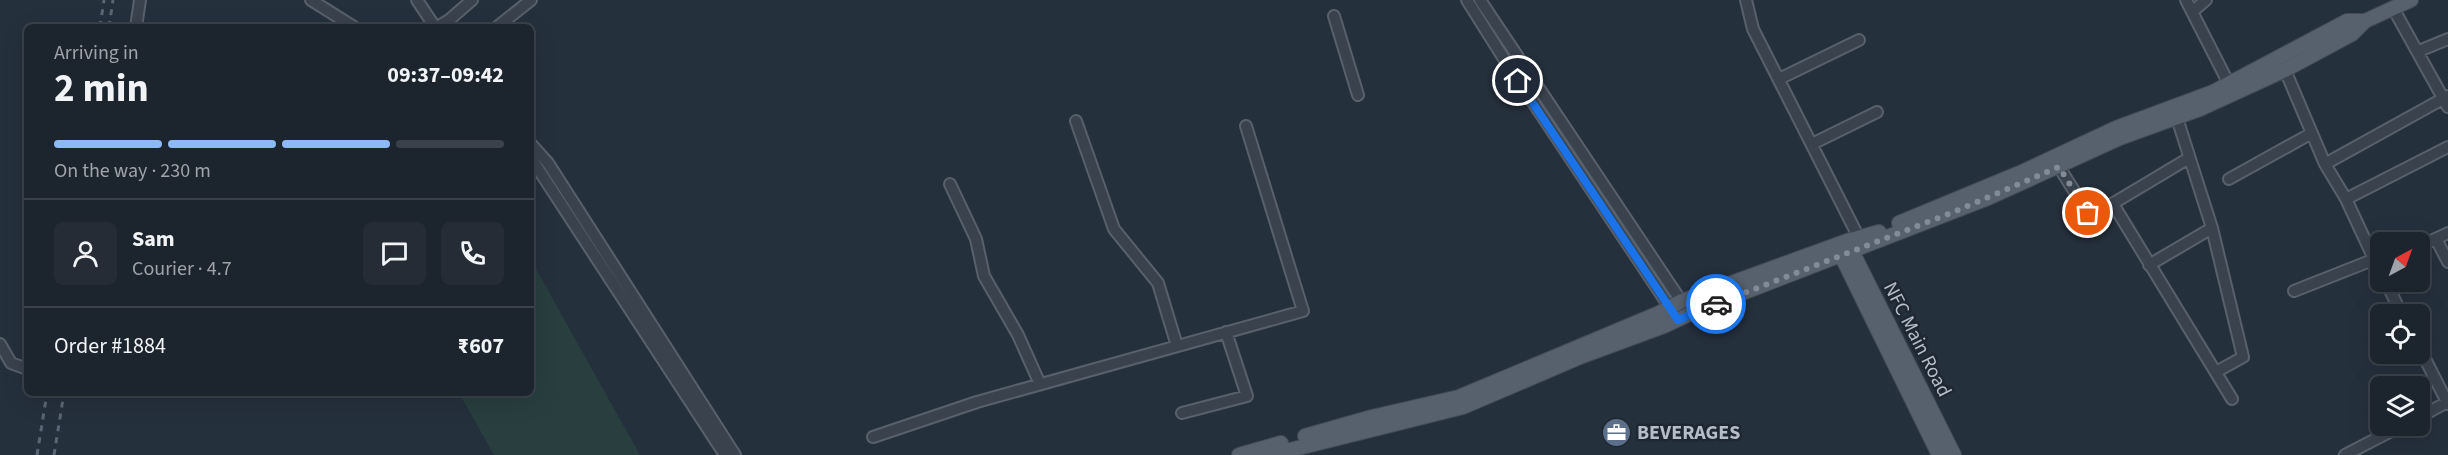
<!DOCTYPE html>
<html lang="en">
<head>
<meta charset="utf-8">
<style>
	:root { --surface:#1c242e; --page:#252c36; --text:#f1f3f6; --muted:#a0a4aa; --line:#3a414a; --accent:#8dbaf5 }
	body { margin:0; font-family:"Source Sans 3",sans-serif; background:var(--page); color:var(--text); height:100vh; display:flex; flex-direction:column; font-size:22px; white-space:nowrap }
	* { box-sizing:border-box; margin:0 }
	p { font-size:20px; color:var(--muted) }
	.icon { flex:none; width:33px; height:33px; fill:none; stroke:currentColor; stroke-width:2; stroke-linecap:round; stroke-linejoin:round }
	.map { position:relative; flex:1; overflow:hidden }
	.sheet { position:absolute; left:24px; top:24px; width:510px; height:372px; display:flex; flex-direction:column; background:var(--surface); border-radius:9px; box-shadow:0 6px 24px #0002,0 0 0 2px var(--line) }
	.sheet>* { flex:none }
	.needle { width:39px; rotate:41deg }
	.buttons { position:absolute; left:2370px; top:232px; display:grid; gap:12px }
	.buttons a { display:grid; place-items:center; width:60px; height:60px; border-radius:9px; background:var(--surface); box-shadow:0 6px 24px #0002,0 0 0 2px var(--line); font-size:30px }
	.pin { position:absolute; display:grid; place-items:center; width:51px; height:51px; color:#fff; margin:-26px; border:3px solid #fff; border-radius:50%; box-shadow:0 2px 6px #0007 }
	.courier { position:absolute; display:grid; place-items:center; width:60px; height:60px; margin:-30px; border:4px solid #1a73e8; border-radius:50%; background:#fff; color:#222; box-shadow:0 2px 8px #0007 }
	.headline em { font-style:normal; font-weight:700 }
	.headline div { display:flex; flex-direction:column-reverse }
	.headline { display:flex; align-items:center; justify-content:space-between; height:102px; padding:0 30px }
	h1 { font-size:39px; font-weight:700; line-height:45px }
	.bar { display:grid; grid-template-columns:repeat(4,1fr); gap:9px 6px; align-content:center; height:72px; padding:0 30px }
	.bar i { height:8px; border-radius:4px; background:var(--line) }
	.bar .on { background:var(--accent) }
	.bar p { grid-column:span 4 }
	.line { display:flex; align-items:center; gap:15px; padding:0 30px; border-top:2px solid var(--line) }
	.line div { flex:1 }
	.round { display:grid; place-items:center; flex:none; width:63px; height:63px; border-radius:9px; background:var(--page) }
	.map>svg:first-child { display:block }
	.green { fill:#283e3f }
	.lines { fill:none; stroke-linecap:round; stroke-linejoin:round }
	.minor-casing { stroke:#57606b; stroke-width:14 }
	.major-casing { stroke:#424b56; stroke-width:16 }
	.minor { stroke:#39424d; stroke-width:10 }
	.major { stroke:#57616d; stroke-width:14 }
	.rail { stroke:#5b6674; stroke-width:3; stroke-dasharray:6 6; stroke-linecap:butt }
	.done { stroke:#828c97; stroke-width:6; stroke-dasharray:0 10.8 }
	.route { stroke:#1a73e8; stroke-width:8 }
	.labels { text-anchor:middle; stroke-width:5; stroke-linejoin:round; paint-order:stroke }
	.street-label { font-size:20px; fill:#b4bdc8; stroke:#1e2732 }
	.poi-label { font-size:20px; font-weight:bold; fill:#b4bdc8; stroke:#1e2732; text-anchor:start }
</style>
</head>
<body>
<div class="map">
<svg width="2448" height="455" viewBox="0 0 2448 455">
	<rect width="100%" height="100%" fill="#25303d"/>
	<!-- green -->
	<path class="green" d="M531 260 640 455H494L459 393H531Z"/>
	<g class="lines">
		<defs>
			<path id="minor" d="M311 0 354 27
				M417 0 435 27
				M1467 0 1506 62 1673 312
				M1480 0 1685 307
				M1746 0 1753 29 1859 238
				M2186 0 2229 84
				M2393 8 2448 107
				M2192 12 2206 0
				M1334 16 1358 95
				M136 27 140 0
				M437 27 449 20 472 0
				M497 27 531 0
				M2419 51 2448 39
				M2285 70 2325 164 2346 199 2380 272
				M1779 79 1859 40
				M2177 118 2212 228 2243 357 2216 372
				M1076 121 1114 229 1158 283 1177 346
				M531 144 548 163 735 455
				M1812 144 1877 112
				M531 158 725 455
				M2325 164 2448 96
				M2059 167 2088 213H2097L2189 158
				M2229 179 2312 133
				M950 184 976 239 984 276 1018 335 1040 384
				M2346 199 2448 147
				M2113 204 2232 399
				M2436 239 2448 262
				M2420 246 2448 233
				M2149 265 2212 228
				M2386 282 2402 315
				M2294 291 2375 259
				M0 344 11 363 27 369
				M2420 349 2448 404
				M1182 413 1247 396 1226 332
				M2420 417 2447 402
				M873 437 977 402 1303 311 1246 126
				M2345 455 2401 426"/>
			<path id="major" d="M1899 223 2022 172 2116 128 2213 92 2347 21H2365
				M1848 243 1954 455
				M1837 247 1939 455
				M1305 436 1372 417 1459 397 1657 314 1682 301 1847 241 1879 232
				M1239 455 1281 443
				M1270 455 1463 407 1580 357 1664 326 1696 311 1988 198 2120 138 2200 109 2285 70 2352 34 2365 21 2411 0"/>
		</defs>
		<!-- minor casing -->
		<use href="#minor" class="minor-casing"/>
		<!-- major casing -->
		<use href="#major" class="major-casing"/>
		<!-- minor -->
		<use href="#minor" class="minor"/>
		<!-- major -->
		<use href="#major" class="major"/>
		<!-- rail -->
		<path class="rail" d="M100 27 104 0
			M109 27 113 0
			M37 455 47 393
			M54 455 64 393"/>
	</g>
	<g class="lines">
		<!-- done -->
		<path class="done" d="M1716 304 1951 213 2059 167 2088 213"/>
		<!-- route -->
		<path class="route" d="M1518 81 1678 320 1716 304"/>
	</g>
	<!-- icons -->
	<defs>
		<symbol id="office-disc" viewBox="-11 -11 22 22"><circle r="9.5" fill="#5c6f8a" stroke="#1e2732"/><path d="M-6-3h4V-5.5h4V-3h4V5H-6ZM-1-4.5V-3h2v-1.5ZM-6 0V1H6V0Z" fill="#fff"/></symbol>
	</defs>
	<g fill-rule="evenodd">
		<use href="#office-disc" x="1600" y="416" width="33" height="33"/>
	</g>
	<g class="labels">
		<!-- street labels -->
		<g class="street-label">
			<text transform="translate(1918 339) rotate(63)" y="7">NFC Main Road</text>
		</g>
		<!-- poi labels -->
		<g class="poi-label">
			<text x="1637" y="439">BEVERAGES</text>
		</g>
	</g>
</svg>
<div class="buttons">
<a><svg class="needle" viewBox="-14 -14 28 28"><path d="M0-13l5 13h-10z" fill="#e53935"/><path d="M0 13l5-13h-10z" fill="#a0a4aa"/></svg></a>
<a><svg class="icon" aria-label="locate" viewBox="0 0 24 24"><circle cx="12" cy="12" r="6"/><path d="M12 2v4M12 18v4M2 12h4M18 12h4"/></svg></a>
<a><svg class="icon" aria-label="layers" viewBox="0 0 24 24"><path d="M12 4l9 5-9 5-9-5zM3 14l9 5 9-5"/></svg></a>
</div>
<div class="pin" style="left:2088px;top:213px;background:#ea580c"><svg class="icon" aria-label="bag" viewBox="0 0 24 24"><path d="M5 8h14l-1 12H6zM9 8a3 3 0 0 1 6 0"/></svg></div>
<div class="pin" style="left:1518px;top:81px;background:#1f2937"><svg class="icon" aria-label="home" viewBox="0 0 24 24"><path d="M3 11l9-7 9 7M6 9v11h12V9"/></svg></div>
<div class="courier" style="left:1716px;top:304px"><svg class="icon" aria-label="car" viewBox="0 0 24 24"><path d="M5 17H2v-5l4-1 3-4h7l3 4 3 1v5h-3M9 17h6M6 11h13"/><circle cx="7" cy="17" r="2"/><circle cx="17" cy="17" r="2"/></svg></div>
<section class="sheet">
<div class="headline"><div><h1>2 min</h1><p>Arriving in</p></div><em>09:37–09:42</em></div>
<div class="bar"><i class="on"></i><i class="on"></i><i class="on"></i><i></i><p>On the way · 230 m</p></div>
<div class="line" style="height:108px"><a class="round"><svg class="icon" aria-label="person" viewBox="0 0 24 24"><circle cx="12" cy="8" r="4"/><path d="M4 21q1-7 8-7t8 7"/></svg></a><div><b>Sam</b><p>Courier · 4.7</p></div><a class="round"><svg class="icon" aria-label="chat" viewBox="0 0 24 24"><path d="M4 5h16v11H9l-5 4z"/></svg></a><a class="round"><svg class="icon" aria-label="phone" viewBox="0 0 24 24"><path d="M5 4h4l2 5-3 2q2 4 5 5l2-3 5 2v4C11 20 4 13 5 4z"/></svg></a></div>
<div class="line" style="height:78px"><div>Order #1884</div><b>₹607</b></div>
</section>
</div>
</body>
</html>
